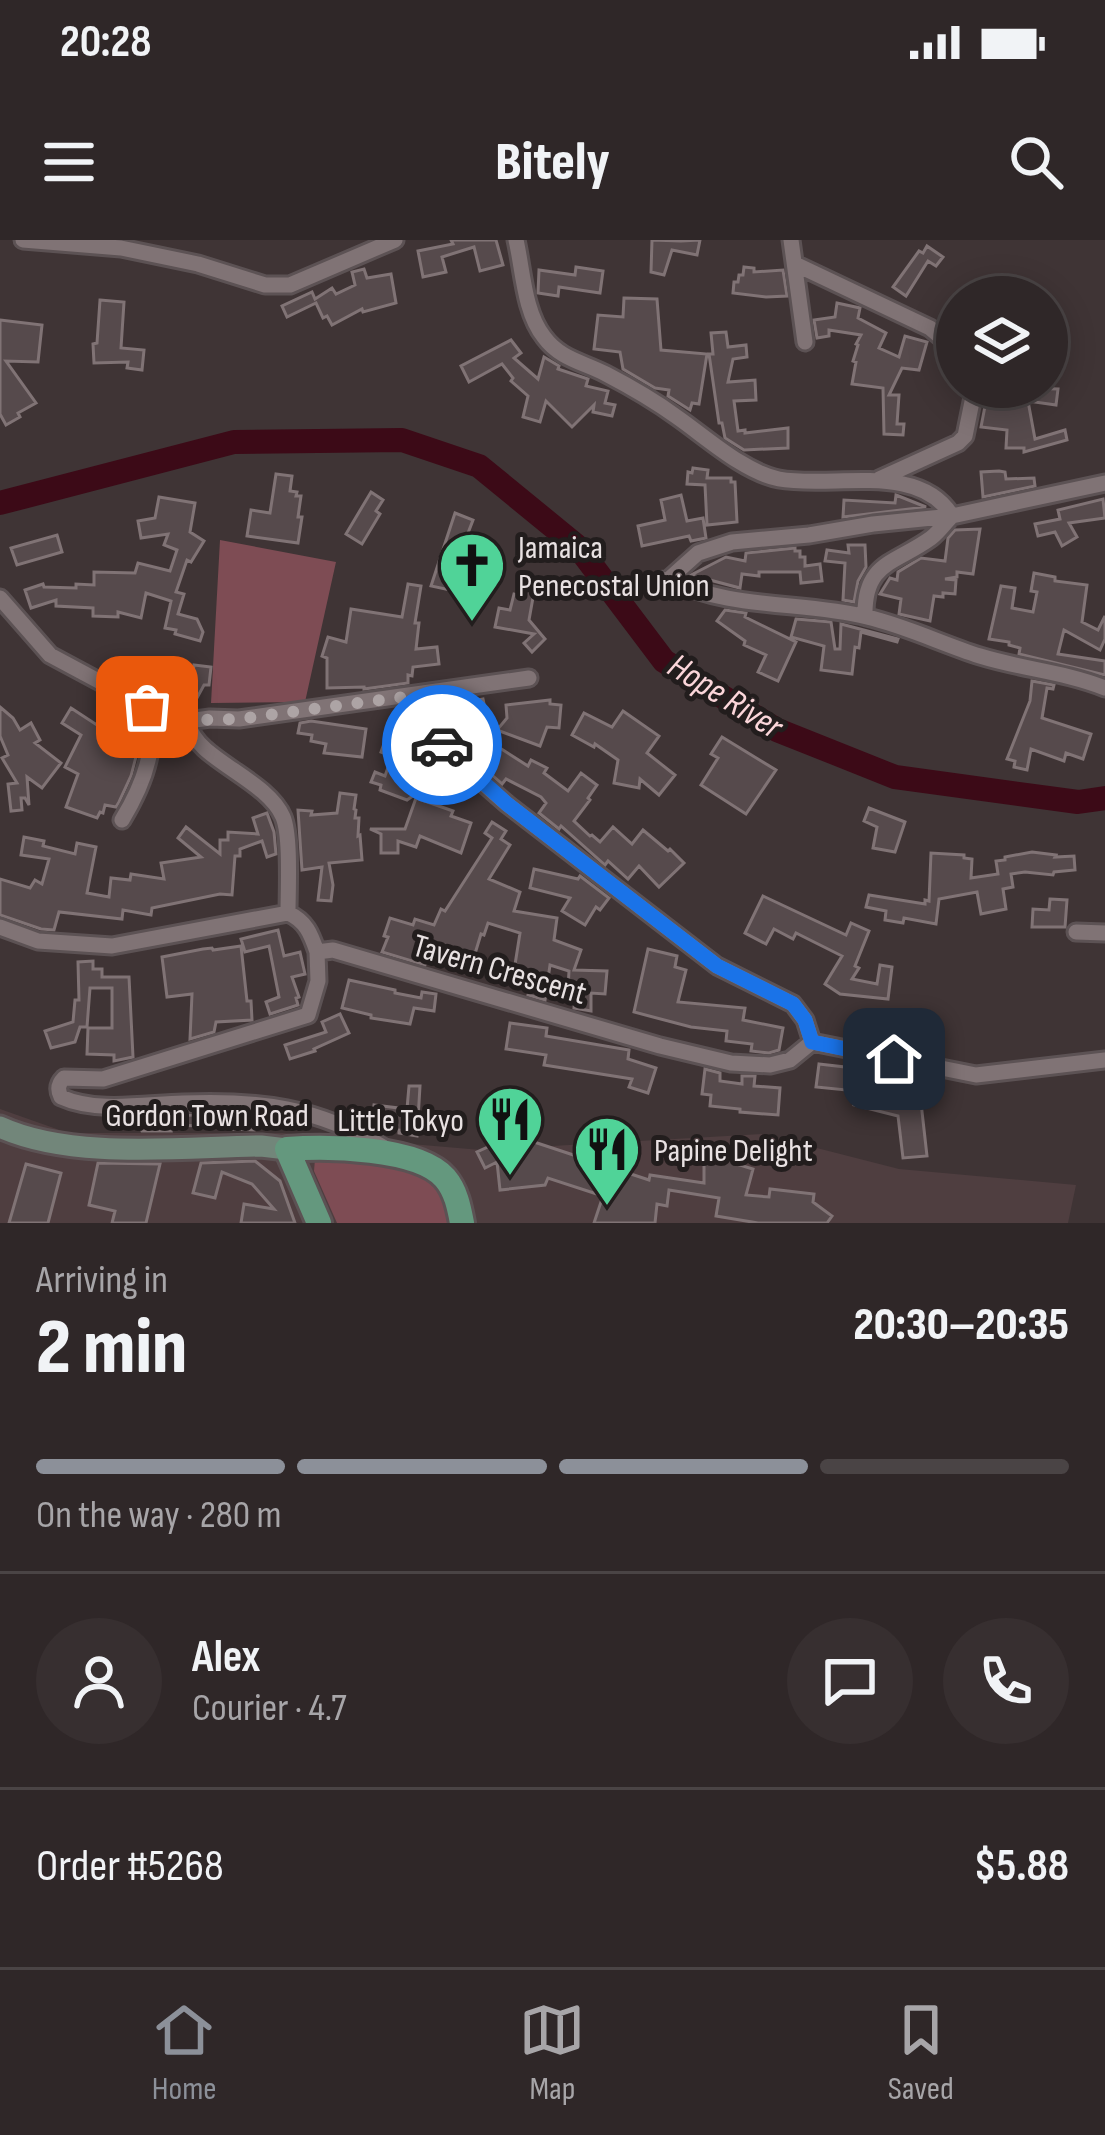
<!DOCTYPE html>
<html lang="en">
<head>
<meta charset="utf-8">
<style>
	:root { --surface:#2f2728; --page:#372f30; --text:#f1f3f6; --muted:#a7a5a8; --line:#4a4445; --accent:#8c9099 }
	body { margin:0; font-family:"Sofia Sans Condensed",sans-serif; background:var(--page); color:var(--text); height:100vh; display:flex; flex-direction:column; font-size:45px; white-space:nowrap }
	* { box-sizing:border-box; margin:0 }
	p { font-size:39px; color:var(--muted) }
	.icon { flex:none; width:66px; height:66px; fill:none; stroke:currentColor; stroke-width:2; stroke-linecap:round; stroke-linejoin:round }
	.map { position:relative; height:983px; overflow:hidden }
	.panel { display:flex; flex-direction:column; background:var(--surface); flex:1 }
	.panel>* { flex:none }
	.fabs { position:absolute; left:936px; top:36px; display:grid; gap:24px }
	.fabs a { display:grid; place-items:center; width:132px; height:132px; border-radius:50%; background:var(--surface); box-shadow:0 6px 30px #0003,0 0 0 3px var(--line); font-size:60px }
	.pin { position:absolute; display:grid; place-items:center; width:102px; height:102px; color:#fff; margin:-51px; border-radius:24px; box-shadow:0 6px 18px #0006 }
	.courier { position:absolute; display:grid; place-items:center; width:120px; height:120px; margin:-60px; border:9px solid #1a73e8; border-radius:50%; background:#fff; color:#222; box-shadow:0 3px 15px #0007 }
	.headline em { font-style:normal; font-weight:800 }
	.headline div { display:flex; flex-direction:column-reverse }
	.headline { display:flex; align-items:center; justify-content:space-between; height:204px; padding:0 36px }
	h1 { font-size:78px; font-weight:800; line-height:90px }
	.bar { display:grid; grid-template-columns:repeat(4,1fr); gap:18px 12px; align-content:center; height:144px; padding:0 36px }
	.bar i { height:15px; border-radius:9px; background:var(--line) }
	.bar .current { background:var(--accent) }
	.bar p { grid-column:span 4 }
	.line { display:flex; align-items:center; gap:30px; padding:0 36px; border-top:3px solid var(--line) }
	.line div { flex:1 }
	.round { display:grid; place-items:center; flex:none; width:126px; height:126px; border-radius:63px; background:var(--page) }
	.status { display:flex; justify-content:space-between; align-items:center; height:84px; padding:0 60px; background:var(--surface); direction:ltr }
	.status svg { height:33px; fill:currentColor }
	header { display:flex; justify-content:space-between; align-items:center; height:156px; padding:0 36px; background:var(--surface); font-size:54px; font-weight:800 }
	.menu { display:flex; justify-content:space-around; align-items:center; height:168px; border-top:3px solid var(--line); background:var(--surface); font-size:33px; color:var(--muted) }
	.menu a { display:grid; justify-items:center; gap:6px }
	.menu .current { color:var(--accent) }
	.map>svg:first-child { display:block }
	.built { fill:#4f3e40 }
	.green { fill:#7e4c54 }
	.lines { fill:none; stroke-linecap:round; stroke-linejoin:round }
	.river { stroke:#3c0a17; stroke-width:24 }
	.building { fill:#564a4c; stroke:#807375; stroke-width:3 }
	.street-casing { stroke:#5c5254; stroke-width:21 }
	.secondary-casing { stroke:#5c5254; stroke-width:27 }
	.primary-casing { stroke:#5c5254; stroke-width:30 }
	.street { stroke:#807375; stroke-width:15 }
	.secondary { stroke:#72867a; stroke-width:21 }
	.primary { stroke:#64987e; stroke-width:24 }
	.done { stroke:#ada4a5; stroke-width:12; stroke-dasharray:0 21.6 }
	.route { stroke:#1a73e8; stroke-width:15 }
	.labels { text-anchor:middle; stroke-width:10; stroke-linejoin:round; paint-order:stroke }
	.poi-label { font-size:33px; fill:#e8e1e2; stroke:#221d1d; text-anchor:start }
	.street-label { font-size:33px; fill:#e8e1e2; stroke:#221d1d }
	.water-label { font-size:36px; font-style:italic; fill:#fbd6da; stroke:#221d1d }
</style>
</head>
<body>
<div class="status"><b>20:28</b><svg viewBox="0 0 49 12"><path d="M0 12V9h3v3zM5 12V6h3v6zM10 12V3h3v9zM15 12V0h3v12zM26 1h20v11H26zM47 4h2v5h-2z"/></svg></div>
<header><svg class="icon" aria-label="menu" viewBox="0 0 24 24"><path d="M4 6h16M4 12h16M4 18h16"/></svg>Bitely<svg class="icon" aria-label="search" viewBox="0 0 24 24"><circle cx="10" cy="10" r="6"/><path d="M15 15l6 6"/></svg></header>
<div class="map">
<svg width="1105" height="983" viewBox="0 0 1105 983">
	<rect width="100%" height="100%" fill="#3f3435"/>
	<!-- built -->
	<path class="built" d="M0 869 68 893H283L481 910 762 894 899 929 1076 945 1068 983H0Z"/>
	<!-- green -->
	<path class="green" d="M220 300 336 322 305 462 211 463Z
		M327 911C358 917 418 921 439 947 446 956 450 972 455 983H337L314 931 315 919Z"/>
	<g class="lines">
		<!-- river -->
		<path class="river" d="M0 263 234 202 402 200 479 226 578 307 664 421 777 490 895 537 1078 562 1105 558"/>
	</g>
	<!-- building -->
	<path class="building" d="M451 0H496L503 25 480 31 474 7 442 17 446 32 423 37 418 11 453 4Z
		M652 0 681 1 700 0 697 15 672 10 664 35 651 32Z
		M927 6 943 17 936 26 928 21 906 56 893 47 919 11 923 13Z
		M576 27 603 31 600 53 559 47 558 56 538 53 539 30 575 35Z
		M744 27 754 28V32L783 30 787 56 766 57 733 53 734 42H738L739 35H743Z
		M364 29 367 38 391 34 396 63 363 72 362 69 332 85 327 76 323 78 316 63 287 77 282 66 312 52 315 59 332 48 336 54 355 45 352 32Z
		M624 58 657 59 661 110 707 114 699 164 692 163 690 170 668 156 669 150 655 148 623 129 620 112 594 109 598 75 623 77Z
		M100 60 124 62 121 108 144 110 142 130 127 128 128 122 94 123 93 104 97 103Z
		M837 63 860 68 858 78 886 93 879 108 899 117 905 96 927 102 919 130 902 128 889 155H899L897 184H904L903 195 884 194 883 148 852 144 856 122 853 121 858 105 856 104 861 95 829 90V96L817 98 814 80 835 77Z
		M0 80 42 85 38 122 6 121 36 163 18 173 20 177 6 185 0 174Z
		M726 92 728 107 746 105 747 117 733 119 728 142 755 140 756 160 734 161 738 191 745 190V193L788 188V208L744 210 725 198 722 183H719L709 114H713L711 93Z
		M511 100 521 113 514 118 538 139 544 117 559 126 558 129 588 139 586 146 608 151 605 163 615 165 612 176 593 172 594 165 572 187 546 161 540 182 523 177 528 156 511 141 513 138 502 124 469 142 461 126Z
		M989 147 1058 149 1056 165 1028 161 1035 199 1065 190 1067 200 1024 212V208H1006L1007 190 981 187 986 161 990 162Z
		M693 228 708 230 707 238H731V242H735L737 282 707 285 705 245 687 244 688 232 692 233Z
		M999 231 1005 232 1006 239 1034 238 1035 246 983 257 981 232Z
		M276 234 292 236 290 251 297 252 296 256H301L298 277H302L298 303 247 296 251 270 270 273Z
		M371 252 383 260 376 271 380 274 362 304 346 294Z
		M681 255 687 281 703 278 706 298 691 301 689 296 642 306 638 286 665 280 661 260Z
		M896 255 926 267 843 277 844 260 895 263Z
		M159 257 195 263 190 292 204 301 191 322 187 320 176 352 184 354 178 374 197 379 203 392 200 401 175 394 176 390 165 388 171 361 146 353 141 378 118 372V377L93 376V368L56 366V360L31 368 25 350 43 344 44 347 76 348V344L94 345V332L135 333 138 323 170 331 177 310 164 305 168 294 141 298 138 281 155 278Z
		M1103 259 1105 278 1069 283 1077 297 1062 306 1055 292 1038 296 1035 284 1060 279 1058 270Z
		M455 273 473 280 455 327 450 350 431 346Z
		M980 289 973 334 957 332V337L945 339 956 340 955 354 943 353V357L934 356 930 381 899 374 901 359 880 354 890 338 897 340 898 332 921 318 945 321 948 298 955 290Z
		M57 295 62 312 17 325 11 308Z
		M848 305H865L866 327 858 341 854 362 843 360 845 323 825 321 827 310 849 313Z
		M795 308V311H800V317H805V326L820 324 822 341 801 343 800 332H759V336L742 334 740 348 691 335 726 317 745 321 746 313Z
		M1034 333 1055 337V341L1087 345 1082 382 1098 390 1105 376V399L1100 410 1064 390 1058 414 1105 421V435L1019 414 1020 408 1009 405V402L989 399 1001 346 1015 348 1012 368 1033 372 1037 352 1031 351Z
		M408 344 421 346 415 383H419L416 409 437 407 439 424 413 427 412 436 408 435V443L364 449V447L327 448V418L322 416 328 397 346 402 351 369 402 377Z
		M523 350 534 352 529 380 545 399 532 412 524 403 534 394 495 387 499 368 510 370 514 354 522 356Z
		M725 370 746 373 745 377 796 402 778 441 758 432 766 415 744 405 745 401 717 381Z
		M796 379 831 382 835 409H840L841 384 898 399 897 402 861 392 859 408 855 407 852 434 821 430 824 406 791 397Z
		M194 425 211 427 209 445H204L191 469 187 467 185 470 164 461 167 454 163 453 176 432 192 442Z
		M1032 441 1054 445 1053 449 1047 448 1042 478 1091 494 1083 519 1066 513 1064 521 1031 509 1027 530 1014 527 1015 521 1007 519 1030 461Z
		M483 459 489 487 458 476 456 480 480 496 458 506 448 488 443 467Z
		M550 460V464L561 465 559 488 547 487 540 506 497 490 507 478 506 465Z
		M0 467 13 478 20 490 31 483 40 500 35 503 61 523 42 548 27 537 29 565 25 558H21L22 570 11 571 8 544 17 543 2 518 8 515 0 496Z
		M71 468 100 487 105 472 120 477 114 494 139 505 131 536 119 562 116 567 105 565 103 573 100 572 97 578 66 567 78 534 65 527 81 495 62 483Z
		M623 471 659 496 647 513 675 535 659 555 640 539 639 548 614 543 618 520 595 504 594 507 572 495 584 473 612 487Z
		M311 481 366 489 362 517 324 513 326 504 311 501 312 495 298 493 300 483Z
		M722 497 776 530 746 574 701 545 718 518 711 514Z
		M386 498 398 502 399 499 432 512 445 526 438 531 442 536 407 560 380 550 381 545 371 542 375 532 385 536 392 516 381 512Z
		M489 501 528 526 531 520 547 528 544 533 568 551 581 533 597 545 588 558 590 560 574 581 590 596 592 595 600 602 613 587 632 604 643 590 668 611 670 609 684 623 659 647 639 626 628 639 608 621 605 625 561 586 559 589 539 573 546 563 541 557 506 539 502 544 477 522Z
		M340 553 356 555 354 569 356 570 355 578H359L358 596 360 595 362 620 329 623 333 645 331 661 318 660 322 627 302 630 298 570 312 571 311 575 337 573Z
		M416 558 453 571 451 576 471 583 461 613 420 596 416 607 398 601V613H381V594L370 589H405Z
		M869 568 905 582 895 612 873 608 877 587 864 581Z
		M267 573 274 592 276 614 267 617 262 601 240 609V616H235L232 655 220 654 152 668 151 675 123 670 122 679 59 672 54 690 41 689 0 675V639L30 648 35 640 42 644 49 619 21 615 24 597 44 601 43 606 75 614 77 603 96 607 87 653 109 657 111 638 130 640 131 634 164 639 161 623 201 617 178 598 186 587 220 614V600H228V592L258 594 253 578Z
		M492 582 506 591 501 599 510 605 489 639 520 652 514 671 557 678 554 700 581 710 574 730 607 731 605 754 591 753V771L574 768 575 755H572V748H568L569 731 550 725 545 760 528 755 531 733 514 731 520 693 488 683 484 695 481 694 474 717 433 704 425 725 382 712 388 697 384 696 390 678 413 685 415 679 434 685 441 669 445 671 492 598 485 593Z
		M1032 612 1056 615 1055 617 1074 616 1075 630 1054 632 1053 635 1025 632 1011 634 1013 647 1003 649 1006 669 981 674 977 652 939 659 936 684 904 678 903 683 885 680 886 671 866 667 869 655 925 664V660L929 661 931 613 964 615V618L972 619 971 638 998 634 996 621 1005 620V617Z
		M534 629 578 639 580 636 609 658 600 670 596 667 585 685 562 671 570 658 530 648Z
		M763 656 846 695 851 683 869 691 855 726 859 728 852 739 877 744 880 725 892 727 888 759 840 754 825 744 842 716 796 693 793 699 774 689 766 704 745 693Z
		M1050 659 1067 660 1065 687H1032L1033 669 1049 670Z
		M278 690 284 716 300 712 305 734 292 737 299 757 296 758 298 765 270 774 266 762 279 757 269 706 245 712 241 699Z
		M241 706 247 761H251L252 780 216 782 214 792 190 799 192 754 167 757 162 717 203 709 212 708 213 710Z
		M648 709 677 716 675 727 686 730 678 762 745 768 743 780 783 788 779 810 769 813 751 811 752 804 726 801 727 791 691 787 634 772Z
		M93 721V729H102V737H129L133 817 114 821V815L87 814 88 788H112V748H90L87 787H80L75 802 51 808 45 791 73 782 75 760H79L78 722Z
		M349 740 395 750V753L421 758 422 752 436 754 434 771 414 768 410 784 371 778V775L342 768Z
		M340 774 349 793 314 809 315 811 290 819 285 805 326 792 322 782Z
		M510 783 547 788 546 796 629 810 628 819 656 828 648 853 629 847 632 839 544 825 546 815 506 809Z
		M819 824 863 829 864 825 877 829 872 850 896 856 894 839 918 836 927 916 903 918 898 876 854 865 857 851 816 847Z
		M705 829 720 833V841L742 844V836H755L754 846 780 848 778 875 740 872V869L710 866 711 855 702 854Z
		M409 846H420L417 896 399 893V890L371 886 374 865 407 869Z
		M211 874 261 877V885H254V890L229 889V885L170 886 171 891H142L140 885V878Z
		M522 898 649 940 650 935 704 943V913L736 914V924L753 929 746 955 769 957 770 949 814 954 813 962 832 976 827 983H758L716 976 719 958 669 950 667 966 657 964 655 983H594L603 956 548 938 545 945 500 950 497 922 485 928 477 912 501 901 513 924Z
		M255 921 280 941 295 983H241L244 964 274 969 252 944 222 932 215 958 193 953 201 923Z
		M98 923 160 924 146 983H112L115 971 89 965Z
		M26 924 61 933 48 983H9Z"/>
	<g class="lines">
		<defs>
			<path id="street" d="M23 0 121 8 198 24 265 45H290L395 0
				M516 0C523 30 524 72 544 97 560 119 583 122 606 134 631 147 655 161 677 177 707 198 744 232 779 239 832 249 919 221 952 276 945 283 939 292 931 298 895 324 864 322 865 376
				M791 0 805 102
				M795 24 930 88 957 111
				M879 239 958 203 965 196 975 147
				M669 339C729 370 804 361 867 377 906 386 942 404 980 416 1022 429 1065 432 1105 448
				M659 341 669 339 698 313 732 302 809 295 873 284 952 276 1105 243
				M0 358 50 415 147 467 189 484
				M419 455 444 509 507 564 717 726 793 764 805 780 812 802
				M122 580C142 547 160 505 147 467
				M0 687 38 701 112 706 288 673
				M1076 692 1105 693
				M317 712C311 694 306 681 288 673 288 650 291 596 283 577 267 539 194 518 189 484L195 480 210 478 239 479 529 438
				M812 802 976 835 1105 820
				M383 907C316 867 259 860 183 863 145 864 96 873 61 857 57 849 58 844 64 838L103 839 308 775 318 741 317 712 333 710 660 806 731 823 770 825 790 820 812 802"/>
			<path id="secondary" d="M0 887C72 920 182 907 261 906L287 909"/>
			<path id="primary" d="M319 983 287 909C326 906 418 907 445 938 456 951 459 967 462 983"/>
		</defs>
		<!-- street casing -->
		<use href="#street" class="street-casing"/>
		<!-- secondary casing -->
		<use href="#secondary" class="secondary-casing"/>
		<!-- primary casing -->
		<use href="#primary" class="primary-casing"/>
		<!-- street -->
		<use href="#street" class="street"/>
		<!-- secondary -->
		<use href="#secondary" class="secondary"/>
		<!-- primary -->
		<use href="#primary" class="primary"/>
	</g>
	<g class="lines">
		<!-- done -->
		<path class="done" d="M147 467 189 484 195 480 239 479 418 455 442 505"/>
		<!-- route -->
		<path class="route" d="M442 505 507 564 717 726 793 764 805 780 812 802 894 819"/>
	</g>
	<!-- icons -->
	<defs>
		<symbol id="church-pin" viewBox="-11 -11 22 30"><path d="M0 17L-7.5 6A9.5 9.5 0 1 1 7.5 6Z" fill="#50d398" stroke="#221d1d"/><path d="M-1.2-6h2.4v3.5h3.3v2.4h-3.3V6h-2.4V-.1h-3.3v-2.4h3.3Z" fill="#111"/></symbol>
		<symbol id="restaurant-pin" viewBox="-11 -11 22 30"><path d="M0 17L-7.5 6A9.5 9.5 0 1 1 7.5 6Z" fill="#50d398" stroke="#221d1d"/><path d="M-5-6h1v4h1v-4h1v4h1v-4h1v5L-1.5 .5V6h-2V.5L-5-1ZM5-6V6H3V1.5H1.5Q1.5-4 5-6Z" fill="#111"/></symbol>
	</defs>
	<g fill-rule="evenodd">
		<use href="#church-pin" x="434" y="287" width="76" height="104"/>
		<use href="#restaurant-pin" x="472" y="841" width="76" height="104"/>
		<use href="#restaurant-pin" x="569" y="871" width="76" height="104"/>
	</g>
	<g class="labels">
		<!-- poi labels -->
		<g class="poi-label">
			<text x="518" y="318">Jamaica<tspan x="518" dy="38">Penecostal Union</tspan></text>
			<text x="464" y="891" text-anchor="end">Little Tokyo</text>
			<text x="654" y="921">Papine Delight</text>
		</g>
		<!-- street labels -->
		<g class="street-label">
			<text transform="translate(500 728) rotate(16)" y="12">Tavern Crescent</text>
			<text x="207" y="886">Gordon Town Road</text>
		</g>
		<!-- water labels -->
		<g class="water-label">
			<text transform="translate(726 455) rotate(32)" y="13">Hope River</text>
		</g>
	</g>
</svg>
<div class="fabs">
<a><svg class="icon" aria-label="layers" viewBox="0 0 24 24"><path d="M12 4l9 5-9 5-9-5zM3 14l9 5 9-5"/></svg></a>
</div>
<div class="pin" style="left:147px;top:467px;background:#ea580c"><svg class="icon" aria-label="bag" viewBox="0 0 24 24"><path d="M5 8h14l-1 12H6zM9 8a3 3 0 0 1 6 0"/></svg></div>
<div class="pin" style="left:894px;top:819px;background:#1f2937"><svg class="icon" aria-label="home" viewBox="0 0 24 24"><path d="M3 11l9-7 9 7M6 9v11h12V9"/></svg></div>
<div class="courier" style="left:442px;top:505px"><svg class="icon" aria-label="car" viewBox="0 0 24 24"><path d="M5 17H2v-5l4-1 3-4h7l3 4 3 1v5h-3M9 17h6M6 11h13"/><circle cx="7" cy="17" r="2"/><circle cx="17" cy="17" r="2"/></svg></div>
</div>
<section class="panel">
<div class="headline"><div><h1>2 min</h1><p>Arriving in</p></div><em>20:30–20:35</em></div>
<div class="bar"><i class="current"></i><i class="current"></i><i class="current"></i><i></i><p>On the way · 280 m</p></div>
<div class="line" style="height:216px"><a class="round"><svg class="icon" aria-label="person" viewBox="0 0 24 24"><circle cx="12" cy="8" r="4"/><path d="M4 21q1-7 8-7t8 7"/></svg></a><div><b>Alex</b><p>Courier · 4.7</p></div><a class="round"><svg class="icon" aria-label="chat" viewBox="0 0 24 24"><path d="M4 5h16v11H9l-5 4z"/></svg></a><a class="round"><svg class="icon" aria-label="phone" viewBox="0 0 24 24"><path d="M5 4h4l2 5-3 2q2 4 5 5l2-3 5 2v4C11 20 4 13 5 4z"/></svg></a></div>
<div class="line" style="height:156px"><div>Order #5268</div><b>$5.88</b></div>
</section>
<nav class="menu">
<a class="current"><svg class="icon" aria-label="home" viewBox="0 0 24 24"><path d="M3 11l9-7 9 7M6 9v11h12V9"/></svg>Home</a>
<a><svg class="icon" aria-label="map" viewBox="0 0 24 24"><path d="M3 6l6-2 6 2 6-2v14l-6 2-6-2-6 2zM9 4v14M15 6v14"/></svg>Map</a>
<a><svg class="icon" aria-label="saved" viewBox="0 0 24 24"><path d="M7 4h10v16l-5-4-5 4z"/></svg>Saved</a>
</nav>
</body>
</html>
